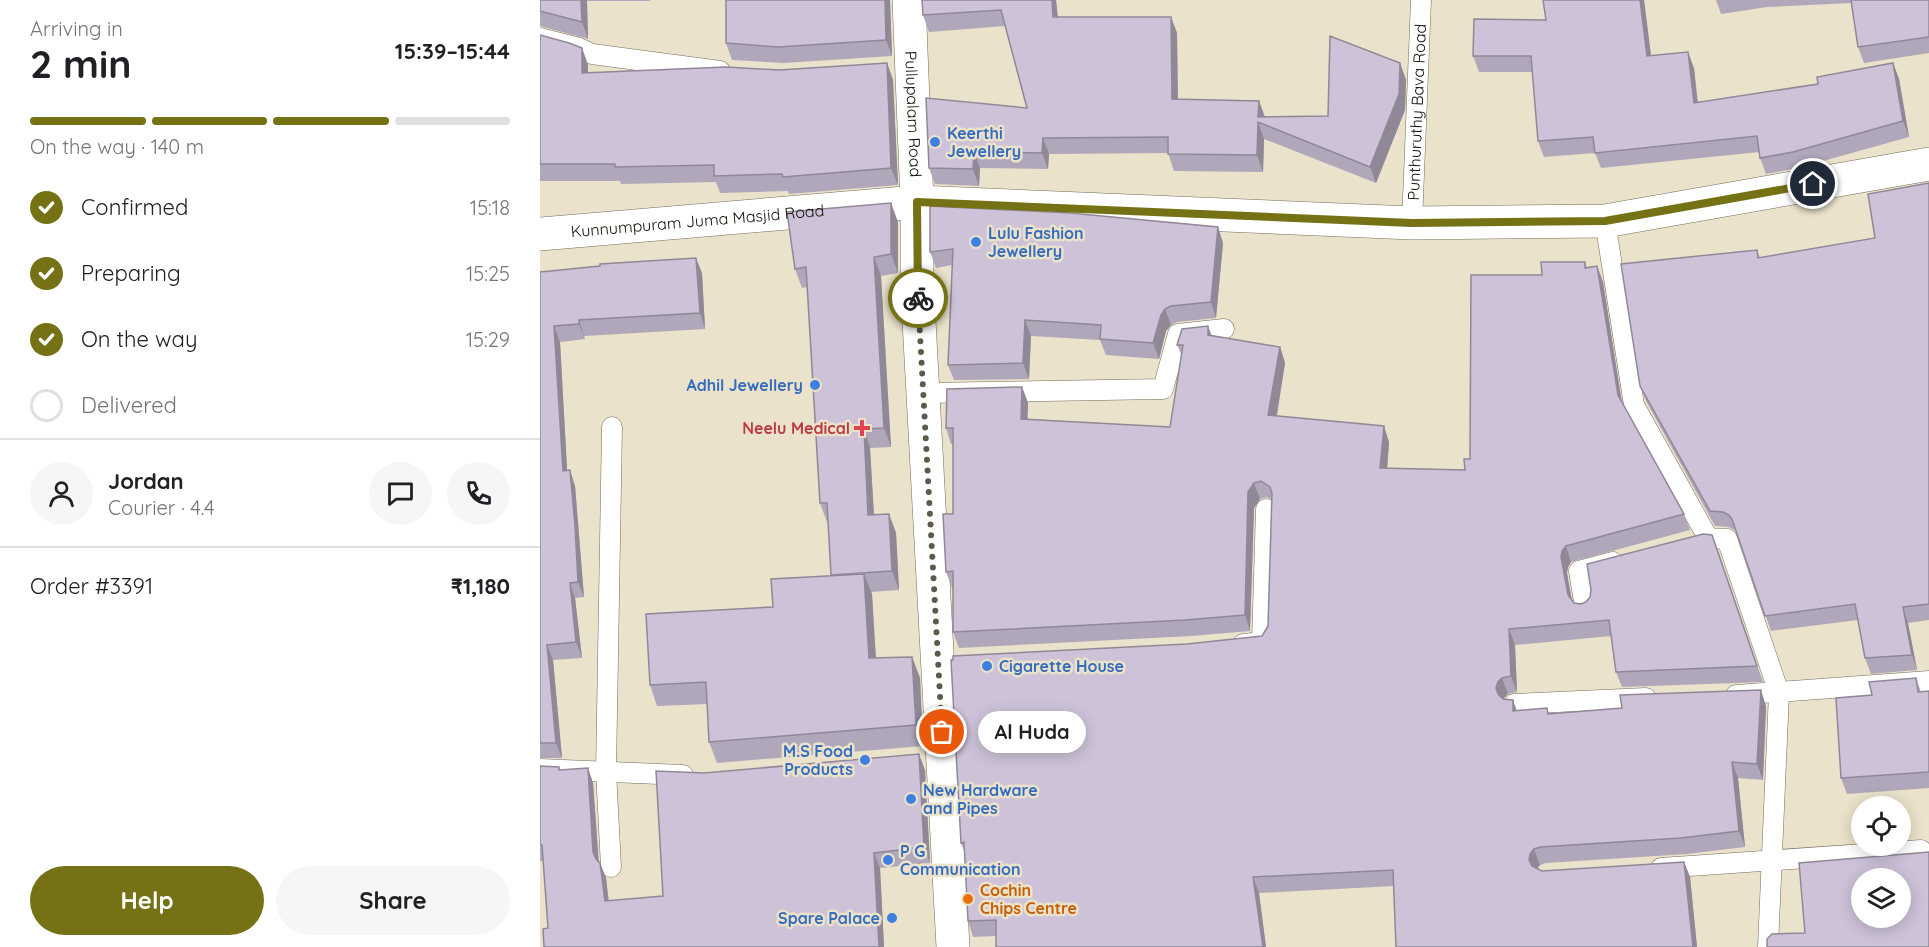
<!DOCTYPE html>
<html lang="en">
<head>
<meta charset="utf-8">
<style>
	:root { --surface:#fff; --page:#f6f6f6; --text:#202124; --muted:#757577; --line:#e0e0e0; --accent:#747215 }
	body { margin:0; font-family:Quicksand,sans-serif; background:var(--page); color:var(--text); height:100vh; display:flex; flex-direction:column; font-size:22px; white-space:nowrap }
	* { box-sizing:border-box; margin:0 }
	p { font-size:20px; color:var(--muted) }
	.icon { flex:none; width:33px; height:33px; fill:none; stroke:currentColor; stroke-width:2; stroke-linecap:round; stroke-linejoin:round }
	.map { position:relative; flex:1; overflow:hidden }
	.drawer { display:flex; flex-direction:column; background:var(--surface); width:540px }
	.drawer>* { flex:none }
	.fabs { position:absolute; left:1311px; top:796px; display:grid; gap:12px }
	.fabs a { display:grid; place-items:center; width:60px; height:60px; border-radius:50%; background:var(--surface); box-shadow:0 3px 15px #0003; font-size:30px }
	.pin { position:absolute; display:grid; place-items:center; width:51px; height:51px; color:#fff; margin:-26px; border:3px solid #fff; border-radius:50%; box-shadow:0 2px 6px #0007 }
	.courier { position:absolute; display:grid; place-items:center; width:60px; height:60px; margin:-30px; border:4px solid #747215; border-radius:50%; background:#fff; color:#222; box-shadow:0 2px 8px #0007 }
	.bubble { position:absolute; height:42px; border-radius:21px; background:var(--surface); box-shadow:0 3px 15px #0003; font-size:20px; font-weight:700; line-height:42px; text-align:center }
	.summary em { font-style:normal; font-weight:700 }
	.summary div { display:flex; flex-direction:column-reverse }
	.summary { display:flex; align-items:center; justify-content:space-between; height:102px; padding:0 30px }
	h1 { font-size:39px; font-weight:700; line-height:45px }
	.bar { display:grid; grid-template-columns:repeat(4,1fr); gap:9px 6px; align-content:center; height:72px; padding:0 30px }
	.bar i { height:8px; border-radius:4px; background:var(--line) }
	.bar .on { background:var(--accent) }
	.bar p { grid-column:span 4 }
	.line { display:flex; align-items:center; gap:15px; padding:0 30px; border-top:2px solid var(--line) }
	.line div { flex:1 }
	.round { display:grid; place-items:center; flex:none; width:63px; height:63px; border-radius:32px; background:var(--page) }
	ol { padding:0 30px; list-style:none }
	li { display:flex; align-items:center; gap:18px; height:66px }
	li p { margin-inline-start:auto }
	li .icon { padding:6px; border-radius:50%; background:var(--accent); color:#fff; stroke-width:4 }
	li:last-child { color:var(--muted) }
	li i { width:33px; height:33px; border:3px solid var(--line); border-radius:50% }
	.primary-button { display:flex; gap:12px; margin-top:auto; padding:12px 30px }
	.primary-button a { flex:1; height:69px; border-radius:36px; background:var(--accent); color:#fff; font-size:24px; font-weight:700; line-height:69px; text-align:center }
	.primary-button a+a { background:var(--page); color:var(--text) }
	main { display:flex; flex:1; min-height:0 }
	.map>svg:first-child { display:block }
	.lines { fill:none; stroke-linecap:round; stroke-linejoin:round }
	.lane-casing { stroke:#746d58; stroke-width:21 }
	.street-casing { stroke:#746d58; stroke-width:34 }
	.secondary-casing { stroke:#746d58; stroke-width:34 }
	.lane { stroke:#fff; stroke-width:20 }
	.street { stroke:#fff; stroke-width:33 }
	.secondary { stroke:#fff; stroke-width:33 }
	.wall { fill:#b0a7ba }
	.shaded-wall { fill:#908897 }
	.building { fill:#cdc2d8; stroke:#908897; stroke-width:1.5; fill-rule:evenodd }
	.done { stroke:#5e594b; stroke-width:6; stroke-dasharray:0 10.8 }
	.route { stroke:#747215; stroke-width:8 }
	.shop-dot { fill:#3f7fe0; stroke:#eae2ca; stroke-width:2 }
	.health-dot { fill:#e0444e; stroke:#eae2ca; stroke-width:2 }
	.food-dot { fill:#e8710a; stroke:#eae2ca; stroke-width:2 }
	.labels { text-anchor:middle; stroke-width:5; stroke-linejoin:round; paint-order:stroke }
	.street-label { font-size:16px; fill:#120f07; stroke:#eae2ca }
	.shop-label { font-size:16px; font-weight:bold; fill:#366cbe; stroke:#eae2ca; text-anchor:start }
	.health-label { font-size:16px; font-weight:bold; fill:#be3a42; stroke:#eae2ca; text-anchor:end }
	.food-label { font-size:16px; font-weight:bold; fill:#c56008; stroke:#eae2ca; text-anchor:start }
</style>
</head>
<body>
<main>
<section class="drawer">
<div class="summary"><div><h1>2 min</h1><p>Arriving in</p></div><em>15:39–15:44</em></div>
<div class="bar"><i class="on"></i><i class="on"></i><i class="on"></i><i></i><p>On the way · 140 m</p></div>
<ol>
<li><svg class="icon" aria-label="check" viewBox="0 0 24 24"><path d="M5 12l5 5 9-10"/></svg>Confirmed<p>15:18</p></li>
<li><svg class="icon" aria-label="check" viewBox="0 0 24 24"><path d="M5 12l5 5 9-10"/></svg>Preparing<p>15:25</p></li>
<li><svg class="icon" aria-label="check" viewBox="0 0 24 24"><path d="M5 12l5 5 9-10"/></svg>On the way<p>15:29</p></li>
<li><i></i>Delivered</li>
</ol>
<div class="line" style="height:108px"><a class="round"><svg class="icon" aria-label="person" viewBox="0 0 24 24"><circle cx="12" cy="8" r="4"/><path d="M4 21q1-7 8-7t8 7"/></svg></a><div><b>Jordan</b><p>Courier · 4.4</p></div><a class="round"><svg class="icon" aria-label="chat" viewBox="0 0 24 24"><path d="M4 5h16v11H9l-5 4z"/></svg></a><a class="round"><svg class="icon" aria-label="phone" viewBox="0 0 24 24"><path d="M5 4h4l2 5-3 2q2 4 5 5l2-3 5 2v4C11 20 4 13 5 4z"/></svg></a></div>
<div class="line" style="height:78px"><div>Order #3391</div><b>₹1,180</b></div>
<div class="primary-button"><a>Help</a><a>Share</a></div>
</section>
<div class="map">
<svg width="1389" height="947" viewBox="0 0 1389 947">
	<rect width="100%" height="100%" fill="#eae2ca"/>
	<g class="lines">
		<defs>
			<g id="lane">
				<path d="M0 38 39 48 52 54 180 71"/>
				<path d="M1065 221 1094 405 1168 538 1187 539 1239 693 1228 947"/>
				<path id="s1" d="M872 223 881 0"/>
				<path d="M384 393 623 389 638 334 684 329"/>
				<path d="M1045 608 1039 571 1073 562"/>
				<path d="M703 644 722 642 726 509"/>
				<path d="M1196 695 1389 681"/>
				<path d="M974 704 1106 698"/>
				<path d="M0 769 143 775"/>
				<path d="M71 867 66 771 72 427"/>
				<path d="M1121 868 1381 850"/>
			</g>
			<g id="street">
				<path id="s2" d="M0 234 377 202 872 223 1065 221 1389 164"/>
			</g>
			<g id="secondary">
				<path id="s3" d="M369 0 377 202V284L413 947"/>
			</g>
		</defs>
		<!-- lane casing -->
		<use href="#lane" class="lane-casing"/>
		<!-- street casing -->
		<use href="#street" class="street-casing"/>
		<!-- secondary casing -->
		<use href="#secondary" class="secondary-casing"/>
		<!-- lane -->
		<use href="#lane" class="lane"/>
		<!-- street -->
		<use href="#street" class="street"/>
		<!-- secondary -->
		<use href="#secondary" class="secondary"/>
	</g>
	<!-- wall -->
	<path class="wall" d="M0 0H110V1H47L48 39 0 26Z
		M186 0H350L352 56 244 63 192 60 186 43Z
		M516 0 518 17H631L637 33 638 99 719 101 724 117 788 116 860 63 866 80 865 110 836 183 724 139 723 172 634 171 628 153 509 154 508 169 440 168 439 186 395 184 389 168 487 108 465 26 389 32 383 15Z
		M1003 0H1104L1111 56 1154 68 1158 102 1278 84 1353 63 1359 79 1369 137 1258 168 1226 174 1220 158V152L1061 168 1055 153 1004 157 998 141 993 72H939L933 56 1006 20Z
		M1176 0H1389V53L1324 63 1318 47 1311 3 1227 7 1181 14Z
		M0 35 42 48 48 65V73L239 70 347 63 353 80 358 185 249 194 248 191 180 193 176 182 81 184 80 181H0Z
		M1389 183V620L1368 623 1377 670 1331 674 1325 658 1318 620 1231 631 1197 534 1195 530 1188 527 1175 526 1106 401 1100 386 1217 250 1220 258 1335 238Z
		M390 206 683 243 676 318 637 322 631 325 626 331 619 359 566 355 560 340 491 336 489 379 414 380 408 365 412 265 396 268 390 252Z
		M358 222V273L341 276 351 447 330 448 334 515 349 514 356 533 359 590 331 592 332 594 336 658 372 657 380 678 383 746 177 763 169 742 167 704 117 706 110 685 233 607 291 575 288 522H287L280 503 267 287 262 288 255 269Z
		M1045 262 1047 267 1057 266 1063 282 1082 403 1144 514 1150 530 1031 562 1028 567 1027 573 1032 599 1034 603 1041 604 1178 551 1223 682 1082 687 1076 672 1071 636 975 645 977 692 968 694 963 699 973 700 977 711 1009 714 1226 706 1223 780 1198 778 1205 847 1147 854 1006 863 1000 865 997 869 1002 871 1144 862 1150 877 1157 947H856L854 886 719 893 726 947H456V936L433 937 428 921 425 853 421 843 647 644 722 636 728 626 732 500 727 497 720 499 714 508 710 631 651 636 419 648 413 632V588H412L406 572 413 514V444H411L406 428 482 387 488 403 487 419 630 427 642 356 637 345 672 336 740 347 745 363 737 416 849 442 847 469 925 470 1002 275Z
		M0 272 162 273 165 329 44 336 45 339 20 342 27 470 35 486 44 597 35 598 42 658 13 660 22 758H0Z
		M1376 678 1381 692 1389 691V788L1307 794 1301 778 1332 695Z
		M0 766 19 767 20 770 48 768 53 783 59 861 60 863 66 878 69 901 123 896 164 773 385 770 390 863 340 868 344 947H4L8 928 3 861H0Z"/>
	<!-- shaded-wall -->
	<path class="shaded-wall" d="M41 0H47L48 39 42 22Z
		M345 0H350L352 56 346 40Z
		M512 0H516L519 33 513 17Z
		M1100 0H1104L1113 72 1107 56Z
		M631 17 637 33 638 115 632 99Z
		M42 48 48 65V90L42 73Z
		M1148 52 1154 68 1159 119 1154 103Z
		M347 63 353 80 358 185 351 168Z
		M860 63 866 80 865 110 836 183 830 167Z
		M1353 63 1359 79 1369 137 1363 121Z
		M719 101 725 117H718Z
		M718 122 724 139 723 172 717 155Z
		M503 138 509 154 508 169 502 153Z
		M434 152 440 168 439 186 433 169Z
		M351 203 358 222V273L351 254Z
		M678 227 683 243 676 318 671 302Z
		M334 257 341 276 351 447 344 428Z
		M156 258 162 273 165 329 160 313Z
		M1057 266 1063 282 1083 410 1078 395Z
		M625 309 631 325 626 331 619 359 613 343 621 315Z
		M39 320 44 336 45 339 39 324Z
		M485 320 491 336 489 379 483 363Z
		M14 326 20 342 28 486 23 471Z
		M668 326 674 342 668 335Z
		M740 347 745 363 734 431 728 415Z
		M482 387 488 403 487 435 481 419Z
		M844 426 849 442 846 484 840 468Z
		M324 429 330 448 335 534 328 515Z
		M30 470 35 486 44 597 38 582Z
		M714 483 720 499 714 508 710 631 705 615 708 492Z
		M349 514 356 533 359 590 352 571Z
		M1026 546 1031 562 1028 567 1027 573 1033 610 1028 595 1021 557 1022 551Z
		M324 574 332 594 337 679 329 658Z
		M30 583 35 598 42 658 36 642Z
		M1363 607 1368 623 1377 670 1372 655Z
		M969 629 975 645 977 692 971 676Z
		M7 645 13 660 22 758 16 743Z
		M372 657 380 678 383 746 376 725Z
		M962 678 968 694 964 698 962 704 964 710 956 688 958 682Z
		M1221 690 1226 706 1223 780 1217 764Z
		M973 700 978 716 973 711Z
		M379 754 385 770 390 863 384 847Z
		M1192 762 1198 778 1205 847 1199 831Z
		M48 768 53 783 59 868 53 852Z
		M994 849 1000 865 996 870 995 876 989 860 990 854Z
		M334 853 340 868 344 947H339Z
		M1144 862 1150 877 1157 947H1153Z
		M60 863 66 878 70 917 65 901Z
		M713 877 719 893 726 947H723Z"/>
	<!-- building -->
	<path class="building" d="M0 0H41L42 22 0 11Z
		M186 0H345L346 40 238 47 186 43Z
		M382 0H512L513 17H631L632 99 719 101 718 117 788 116 790 36 860 63 859 94 830 167 718 122 717 155 628 154V137L503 138 502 153 434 152 433 169 389 168 386 98 487 108 461 10 383 15Z
		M1003 0H1100L1107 56 1148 52 1154 103 1278 84 1277 77 1353 63 1363 121 1253 152 1220 158 1217 136 1055 153 1053 137 998 141 991 56H933L934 19 1006 20Z
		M1311 0H1389V37L1318 47Z
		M0 35 29 43 42 48V73L186 67 239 70 347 63 351 168 243 177 242 174 174 176V165L75 167V164H0Z
		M1389 183V604L1363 607 1372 655 1325 658 1315 604 1225 616 1192 519 1189 515 1183 512 1170 511 1100 386 1081 264 1217 250 1218 258 1335 238 1328 194Z
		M351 203V254L334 257 344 428 324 429 328 515 349 514 352 571 291 575 287 503H280L266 267 255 269 247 212Z
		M390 206 530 213 678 227 671 302 631 306 625 309 621 315 613 343 560 339 561 325 485 320 483 363 408 365 413 249 390 252Z
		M156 258 160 313 39 320V324L14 326 23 471 30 470 35 526 38 582 30 583 36 642 7 645 16 743H0V272L60 266V264Z
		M1001 262H1045V268L1057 266 1078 395 1144 514 1026 546 1022 551 1021 557 1028 595 1034 603 1041 604 1046 602 1050 597 1051 590 1047 564 1163 534 1172 535 1217 666 1076 672 1069 620 969 629 971 676 962 678 958 682 956 688 958 694 963 699 973 700V711L1007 708 1008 714 1082 708 1080 695 1221 690 1217 764 1192 762 1199 831 1141 838 1000 847 994 849 990 854 989 860 992 866 1002 871 1144 862 1153 947H856L853 870 713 877 723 947H456V920L428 921 424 842 421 843 411 660H413V656L647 644 722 636 728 626 732 493 730 487 721 481 714 483 708 492 705 615 645 620 413 632V571L406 572 403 514H413V428H406L407 389 482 387 481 419 630 427 643 345H637L642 329 668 326V335L740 347 728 415 844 426 840 468 925 470 924 459H930L931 275H1002Z
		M324 574 329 658 372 657 376 725 169 742 166 682 110 685 106 614 233 607 231 579Z
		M1376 678 1378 692 1389 691V772L1301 778 1296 698 1332 695 1329 682Z
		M379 754 384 847 334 853 339 947H4L3 929 8 928 2 845H0V766L19 767V770L48 768 53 852 56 859 60 863 65 901 123 896 116 771 164 773Z
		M1389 852V947H1227V939L1232 934 1265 933 1259 863ZM1322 879H1360V918H1322Z"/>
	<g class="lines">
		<!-- done -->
		<path class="done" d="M378 298 402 732"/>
		<!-- route -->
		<path class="route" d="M378 298 377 202 872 223 1065 221 1273 184"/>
	</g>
	<!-- markers -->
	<g class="shop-dot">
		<circle cx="395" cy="142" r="6"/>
		<circle cx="436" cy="242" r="6"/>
		<circle cx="275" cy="385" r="6"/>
		<circle cx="447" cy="666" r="6"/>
		<circle cx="325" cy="760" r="6"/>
		<circle cx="371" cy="799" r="6"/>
		<circle cx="348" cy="860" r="6"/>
		<circle cx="352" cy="918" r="6"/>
	</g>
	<path class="health-dot" d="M319 419h6v6h6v6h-6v6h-6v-6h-6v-6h6z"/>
	<circle class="food-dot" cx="428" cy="899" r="6"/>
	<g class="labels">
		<!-- street labels -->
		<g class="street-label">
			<text dy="6" stroke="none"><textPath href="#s1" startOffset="111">Punthuruthy Bava Road</textPath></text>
			<text dy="6" stroke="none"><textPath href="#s3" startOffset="114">Pullupalam Road</textPath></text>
			<text dy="6" stroke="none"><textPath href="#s2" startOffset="158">Kunnumpuram Juma Masjid Road</textPath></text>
		</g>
		<!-- shop labels -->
		<g class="shop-label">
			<text x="407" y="139">Keerthi<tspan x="407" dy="18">Jewellery</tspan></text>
			<text x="448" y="239">Lulu Fashion<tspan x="448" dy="18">Jewellery</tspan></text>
			<text x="263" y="391" text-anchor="end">Adhil Jewellery</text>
			<text x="459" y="672">Cigarette House</text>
			<text x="313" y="757" text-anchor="end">M.S Food<tspan x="313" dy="18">Products</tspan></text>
			<text x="383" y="796">New Hardware<tspan x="383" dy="18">and Pipes</tspan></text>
			<text x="360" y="857">P G<tspan x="360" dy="18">Communication</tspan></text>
			<text x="340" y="924" text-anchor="end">Spare Palace</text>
		</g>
		<!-- health labels -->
		<g class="health-label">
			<text x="310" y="434">Neelu Medical</text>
		</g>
		<!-- food labels -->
		<g class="food-label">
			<text x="440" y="896">Cochin<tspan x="440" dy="18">Chips Centre</tspan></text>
		</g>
	</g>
</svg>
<div class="fabs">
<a><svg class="icon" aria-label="locate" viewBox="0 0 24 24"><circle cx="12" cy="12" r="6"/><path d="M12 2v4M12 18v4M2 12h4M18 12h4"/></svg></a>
<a><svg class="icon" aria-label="layers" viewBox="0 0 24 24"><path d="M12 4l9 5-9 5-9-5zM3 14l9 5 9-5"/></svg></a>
</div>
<div class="pin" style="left:402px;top:732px;background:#ea580c"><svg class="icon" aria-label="bag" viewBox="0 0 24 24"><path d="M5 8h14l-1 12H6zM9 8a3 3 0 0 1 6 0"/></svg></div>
<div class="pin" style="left:1273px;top:184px;background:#1f2937"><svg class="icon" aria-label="home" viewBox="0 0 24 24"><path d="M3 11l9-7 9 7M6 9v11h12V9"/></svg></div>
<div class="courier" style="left:378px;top:298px"><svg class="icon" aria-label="bike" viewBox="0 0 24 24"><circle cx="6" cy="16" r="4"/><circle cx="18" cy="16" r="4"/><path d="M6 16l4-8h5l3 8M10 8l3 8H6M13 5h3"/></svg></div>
<div class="bubble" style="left:438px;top:711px;width:108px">Al Huda</div>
</div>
</main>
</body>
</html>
